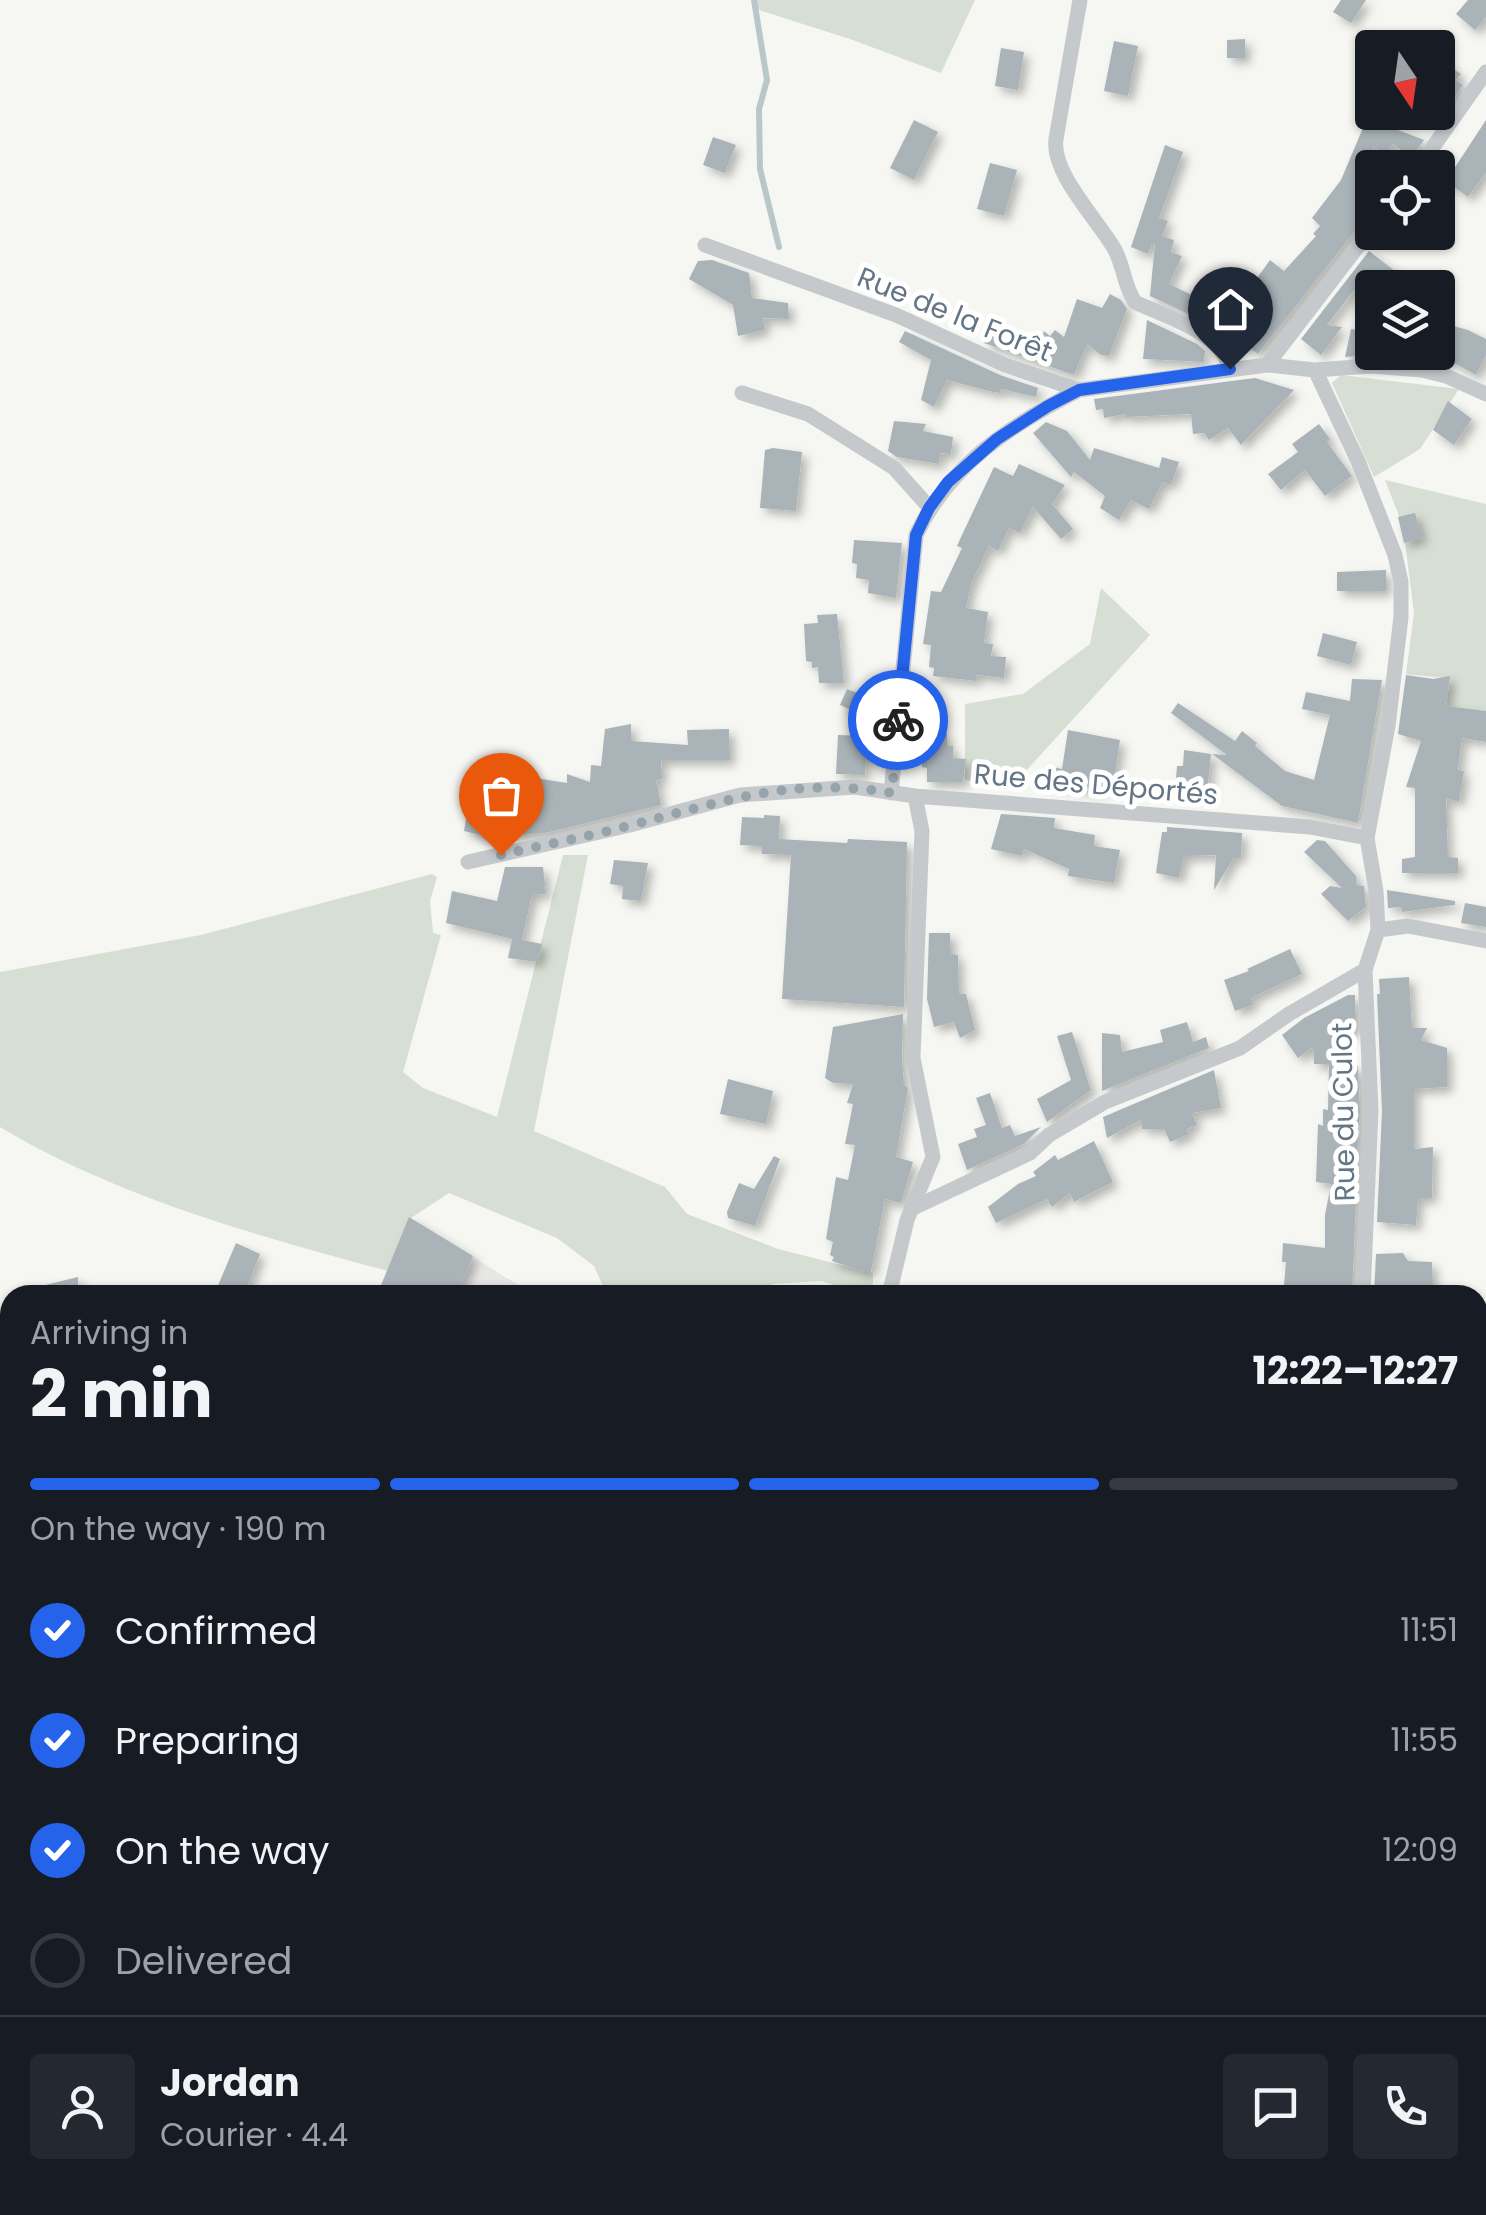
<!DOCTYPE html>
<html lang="en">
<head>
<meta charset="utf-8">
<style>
	:root { --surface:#171b24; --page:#242831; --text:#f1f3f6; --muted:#9ea1a6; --line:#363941; --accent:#2563eb }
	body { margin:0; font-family:Poppins,sans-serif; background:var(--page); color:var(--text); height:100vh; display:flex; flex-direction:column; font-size:38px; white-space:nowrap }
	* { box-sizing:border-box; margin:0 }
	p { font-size:32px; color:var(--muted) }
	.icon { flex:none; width:55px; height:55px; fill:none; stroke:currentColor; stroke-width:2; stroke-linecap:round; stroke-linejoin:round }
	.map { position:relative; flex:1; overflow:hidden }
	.drawer { position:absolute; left:0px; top:1285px; width:1488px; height:930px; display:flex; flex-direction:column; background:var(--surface); border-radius:30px 30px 0 0; box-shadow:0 2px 8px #0004 }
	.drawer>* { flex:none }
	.needle { width:65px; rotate:167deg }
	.controls { position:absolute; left:1355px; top:30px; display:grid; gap:20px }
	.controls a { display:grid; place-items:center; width:100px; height:100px; border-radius:10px; background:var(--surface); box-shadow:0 2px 8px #0004; font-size:50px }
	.pin { position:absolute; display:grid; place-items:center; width:85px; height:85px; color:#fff; margin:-102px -42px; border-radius:50% 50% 50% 0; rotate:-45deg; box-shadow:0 0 10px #0007 }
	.pin .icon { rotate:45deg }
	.courier { position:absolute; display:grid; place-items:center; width:100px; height:100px; margin:-50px; border:8px solid #2563eb; border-radius:50%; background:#fff; color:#222; box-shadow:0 2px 12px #0007 }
	.summary em { font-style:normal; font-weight:700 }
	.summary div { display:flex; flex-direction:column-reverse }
	.summary { display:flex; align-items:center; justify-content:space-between; height:170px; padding:0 30px }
	h1 { font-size:65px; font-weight:700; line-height:75px }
	.bar { display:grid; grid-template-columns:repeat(4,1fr); gap:15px 10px; align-content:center; height:120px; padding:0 30px }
	.bar i { height:12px; border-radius:8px; background:var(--line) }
	.bar .selected { background:var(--accent) }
	.bar p { grid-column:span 4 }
	.line { display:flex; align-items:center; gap:25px; padding:0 30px; border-top:2px solid var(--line) }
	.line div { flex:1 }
	.round { display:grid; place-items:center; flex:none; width:105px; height:105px; border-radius:10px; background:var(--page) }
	ol { padding:0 30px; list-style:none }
	li { display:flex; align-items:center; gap:30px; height:110px }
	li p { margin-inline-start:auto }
	li .icon { padding:10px; border-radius:50%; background:var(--accent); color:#fff; stroke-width:4 }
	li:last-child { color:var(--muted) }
	li i { width:55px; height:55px; border:5px solid var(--line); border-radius:50% }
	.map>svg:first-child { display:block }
	.built { fill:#e7e8e6 }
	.green { fill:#d7ded3 }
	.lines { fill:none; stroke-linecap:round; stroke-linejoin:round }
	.stream { stroke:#bac7ca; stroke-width:6 }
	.building { fill:#aab3b8; filter:url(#shadow) }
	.secondary-casing { stroke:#b5bbbf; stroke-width:25 }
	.street { stroke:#c6c9cc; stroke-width:15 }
	.secondary { stroke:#fff; stroke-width:20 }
	.done { stroke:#97a3ab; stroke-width:10; stroke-dasharray:0 18 }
	.route { stroke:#2563eb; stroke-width:12 }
	.labels { text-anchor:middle; stroke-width:10; stroke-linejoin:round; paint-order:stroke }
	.street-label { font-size:28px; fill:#647685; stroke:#fff }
</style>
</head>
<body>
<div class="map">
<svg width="1486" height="2215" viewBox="0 0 1486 2215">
	<defs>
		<filter id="shadow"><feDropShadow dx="5.5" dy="5.5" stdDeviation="5" flood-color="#0004"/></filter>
	</defs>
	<rect width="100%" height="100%" fill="#f6f6f2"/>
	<!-- built -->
	<path class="built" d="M411 1218 534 1295H377Z
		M233 2205H307L304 2215H255L232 2208Z"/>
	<!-- green -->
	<path class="green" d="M754 0H975L941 73 850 39 753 8Z
		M1341 375 1459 389 1420 449 1374 477 1332 383Z
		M1385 480 1486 504V711L1446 707 1448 678 1406 674 1414 613 1403 526Z
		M1101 588 1150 635 1013 785 965 780V704L1023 694 1090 644Z
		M563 855H588L534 1131 665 1187 687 1214 778 1249 873 1273V1295H863L822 1281 772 1284 769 1295H607L594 1266 557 1238 449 1193 411 1218 388 1271C255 1235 119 1198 0 1127V972L201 935 432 874 437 877 430 901 433 933 441 935 403 1072 423 1088 497 1117Z"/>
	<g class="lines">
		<!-- stream -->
		<path class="stream" d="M754 0 767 80 759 109 760 169 779 247"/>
	</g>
	<!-- building -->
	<path class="building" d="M1341 0H1366L1351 23 1333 12Z
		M1468 0H1486V17L1475 30 1456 14Z
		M1245 39V58H1227V40Z
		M1114 41 1138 46 1128 96 1104 91Z
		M1001 48 1024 52 1018 90 995 86Z
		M1438 59 1461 74 1456 80 1463 85 1438 121Z
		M1372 109V120L1424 140 1411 158 1393 144 1385 155 1372 146V217L1363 221 1258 354 1231 334 1150 296 1155 243H1152L1148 254 1131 247 1165 145 1183 152 1159 218 1168 221 1162 236 1174 240 1171 252 1182 256 1169 284 1198 298 1214 277 1244 296 1270 260 1284 271 1316 236 1313 234 1320 226 1312 218 1341 180 1365 123 1363 121Z
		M914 120 938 132 914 180 890 168Z
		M1486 120V173L1468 197 1446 181Z
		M713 137 736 145 725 173 703 165Z
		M990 163 1017 170 1004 216 977 209Z
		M1369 251 1417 288H1372L1365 298 1354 290 1327 325 1342 327 1321 355 1301 339Z
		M712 260 749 273 752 298 788 303 789 319 763 318 765 330 738 336 733 305 689 279 698 261Z
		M1110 294 1121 300 1127 309 1109 356 1101 355 1087 344 1074 375 984 343 990 324 1040 342 1044 331 1050 336 1055 330 1064 337 1077 299 1102 308Z
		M1147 320 1197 344 1205 351 1204 362 1143 359Z
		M1438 322 1468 330 1486 339V355L1476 375 1438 354Z
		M1351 329 1372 332V355L1345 357Z
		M905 331 1000 375 1038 388 1036 397 1001 389 1000 393 989 391 947 380 934 407 921 400 931 360 899 342Z
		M1255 378 1294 390 1241 445 1228 428 1209 440 1204 433 1193 434 1191 414 1126 417V414L1104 418 1103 409 1096 410 1094 399Z
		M1448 401 1472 419 1454 445 1433 430Z
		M894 421 926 424 923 431 953 437 951 454 940 453 939 464 897 457 888 451Z
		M1046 422 1067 431 1090 460 1094 448 1159 468 1162 457 1179 462 1171 485 1163 482 1149 509 1131 500 1119 520 1100 508 1105 496 1074 472 1071 477 1033 433Z
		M1319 424 1330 439 1327 442 1352 476 1325 496 1305 470 1281 490 1268 474 1298 452 1292 444Z
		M773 448 802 452 796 511 760 508 765 450Z
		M1019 464 1065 485 1052 504 1073 529 1061 539 1033 507 1020 533 1009 528 998 551 989 546 971 584 966 608 988 612 984 643 993 644 991 656 1006 657 1004 678 976 675V681L933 676 934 668 929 667 931 645 923 644 931 591 941 592 962 548 957 546 962 535 994 467 1013 476Z
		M1415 513 1422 538 1404 543 1398 517Z
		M854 540 902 543 896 598 868 593 869 580 856 578 857 564 852 563Z
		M1386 570V591H1337V572Z
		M837 614 844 683H819L818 667 812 668V662L806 661 804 624 818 623 817 615Z
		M1323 633 1357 642 1351 665 1317 656Z
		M1406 675 1433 679 1450 676 1446 706 1486 711V742L1462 738 1458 770 1464 771 1459 802 1446 798 1448 857 1458 858V873H1402V859L1415 857V788L1406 787 1421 741 1398 734Z
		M1352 679 1382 680 1358 823 1282 806 1212 754 1227 755 1171 713 1178 703 1235 741 1242 731 1257 743 1255 746 1285 771 1314 780 1330 715 1302 709 1306 692 1350 701Z
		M847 689 866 696 859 714 840 705Z
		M631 724V741L688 745 687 730 729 729 730 760H661L662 779 656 780 661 805 649 808 545 833 521 835 512 834 520 802 501 832 489 830 488 837 464 831 473 775 489 778 490 772 499 773 500 767 517 769 516 775 567 783V774L590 782 591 765 601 766 605 729Z
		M1068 730 1120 740 1113 786 1100 784 1099 792 1041 781 1045 765 1062 769Z
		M947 733V746H953V758L966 759 963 782H927V768L922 767V734Z
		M838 735 867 736 865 775 836 774Z
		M1184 750 1211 754 1207 794 1175 791 1177 766H1183Z
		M1001 814 1055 818 1054 828 1095 835 1094 846 1120 850 1114 883 1068 876 1069 869 1024 849 1022 856 991 849Z
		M764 815 780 816 779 839 847 843 848 839 907 842 904 1007 782 999 791 855 762 854V846L740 845 742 817 764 818Z
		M1167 827 1242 833 1241 857H1234L1214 890 1216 855 1184 856 1179 878 1156 873 1162 832H1167Z
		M1317 840 1325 841 1356 876V885L1364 886 1366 907 1348 921 1321 894 1330 886 1342 888 1304 852Z
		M614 860 648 863 641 901 622 899 623 886 610 884Z
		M505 867H543L546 894 532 895 522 940 542 944 538 962 508 958 512 939 446 923 452 891 497 901Z
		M1387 890 1455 901V905L1402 912 1401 907 1388 908Z
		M1465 903 1486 907V927L1461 923Z
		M929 933H950L951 954 958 955 959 994H966L975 1030 960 1038 954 1022 934 1027 927 999Z
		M1290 949 1302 974 1251 998 1253 1005 1235 1011 1224 980 1249 971 1247 969Z
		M1409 977 1412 1028H1427L1421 1040 1447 1048V1087L1414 1089V1145L1415 1149 1433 1147 1432 1198H1418L1416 1225 1377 1222 1382 1111 1377 994H1380L1379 979Z
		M1348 995H1355L1356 1030 1334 1036V1065L1330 1064 1358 1066 1360 1111 1352 1295H1323V1291L1284 1285 1286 1262H1282L1283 1243 1325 1248V1215L1331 1184 1316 1182 1318 1124 1323 1126V1109L1328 1110 1329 1064H1314L1313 1047 1298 1058 1282 1035 1304 1018Z
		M903 1014 902 1058 904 1085 908 1088 896 1157 913 1162 901 1203 885 1199 871 1272H864L832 1261 834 1257 830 1255 833 1242 826 1239 836 1177 848 1180 855 1145 845 1144 853 1104 847 1103 853 1084 833 1083 825 1078 833 1027Z
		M1187 1022 1193 1042 1206 1037 1209 1048 1102 1091V1033L1120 1035 1122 1052 1163 1042 1160 1030Z
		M1072 1032 1091 1090 1047 1122 1037 1099 1071 1080 1057 1036Z
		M1214 1070 1221 1108 1192 1113 1197 1125 1187 1129 1189 1134 1170 1142 1164 1129H1142L1141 1120 1107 1138 1103 1117Z
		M728 1079 773 1091 766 1124 720 1114Z
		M990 1093 1002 1128 1010 1125 1015 1136 1041 1127 1024 1144 967 1170 958 1144 977 1137 974 1129 986 1125 976 1098Z
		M1094 1141 1113 1182 1074 1202 1070 1193 1052 1207 1047 1199 996 1223 988 1207 1018 1184 1036 1176 1033 1172 1055 1155 1058 1160Z
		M774 1156 780 1159 755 1226 728 1218 727 1212 739 1183 754 1189Z
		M409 1217 473 1256 457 1295H377Z
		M236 1243 260 1254 244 1295H214Z
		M1403 1253 1408 1261 1432 1262 1433 1288 1417 1289V1295H1374L1376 1254Z
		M78 1277V1295H30L29 1289Z"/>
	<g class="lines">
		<defs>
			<path id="secondary" d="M0 1362 10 1361
				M1478 1865 1486 1868
				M802 2205 804 2215"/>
		</defs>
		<!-- secondary casing -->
		<use href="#secondary" class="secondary-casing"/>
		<!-- street -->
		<path class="street" d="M1080 0 1056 139C1051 173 1098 220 1115 250 1124 267 1124 286 1135 302 1167 318 1220 331 1230 369
			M1418 168 1486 72
			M705 245 896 315 1005 365 1079 390 1267 365 1315 370 1371 366 1422 370 1446 376 1486 394
			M1267 365 1372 228
			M1315 370 1358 461 1395 555 1401 582V617L1388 726 1367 838 1376 891 1378 930 1365 970 1371 1111 1363 1295
			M742 393 808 414 894 468 929 507
			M891 793 916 535C949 465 1012 424 1079 390
			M468 862 630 825 740 795 855 787 915 796 1310 827 1367 838
			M1378 930 1408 926 1486 941
			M911 1209 1030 1153 1049 1135 1105 1102 1240 1048 1289 1014 1365 970
			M889 1295 907 1220 933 1157 913 1058 922 831 915 796
			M0 1528 10 1555
			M1478 1651 1486 1567
			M0 1944 4 1931
			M0 2164 10 2167
			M134 2205 167 2215
			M1338 2215 1486 2214"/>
		<!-- secondary -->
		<use href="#secondary" class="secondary"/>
	</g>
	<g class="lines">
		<!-- done -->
		<path class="done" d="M501 855C543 845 586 837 628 826 723 802 791 776 892 793L898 720"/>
		<!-- route -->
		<path class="route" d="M898 720 916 535 929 508 948 482 997 439 1048 406 1079 390 1230 369"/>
	</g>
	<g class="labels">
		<!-- street labels -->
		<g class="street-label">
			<text transform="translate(955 314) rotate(22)" y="10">Rue de la Forêt</text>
			<text transform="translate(1096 784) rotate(5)" y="10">Rue des Déportés</text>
			<text transform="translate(1343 1112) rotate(-91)" y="10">Rue du Culot</text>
		</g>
	</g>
</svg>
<div class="controls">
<a><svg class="needle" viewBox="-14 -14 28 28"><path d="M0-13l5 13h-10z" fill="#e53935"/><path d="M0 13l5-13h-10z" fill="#9ea1a6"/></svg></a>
<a><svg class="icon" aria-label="locate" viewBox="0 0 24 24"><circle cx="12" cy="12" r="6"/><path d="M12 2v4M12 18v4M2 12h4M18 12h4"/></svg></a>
<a><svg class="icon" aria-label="layers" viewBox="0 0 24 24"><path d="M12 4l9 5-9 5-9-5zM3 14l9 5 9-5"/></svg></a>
</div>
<div class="pin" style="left:501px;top:855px;background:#ea580c"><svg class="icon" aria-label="bag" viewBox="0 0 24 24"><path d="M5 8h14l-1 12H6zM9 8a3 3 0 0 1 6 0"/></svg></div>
<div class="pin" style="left:1230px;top:369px;background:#1f2937"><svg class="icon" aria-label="home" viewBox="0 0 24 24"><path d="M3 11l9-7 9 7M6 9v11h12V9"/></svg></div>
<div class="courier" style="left:898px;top:720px"><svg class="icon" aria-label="bike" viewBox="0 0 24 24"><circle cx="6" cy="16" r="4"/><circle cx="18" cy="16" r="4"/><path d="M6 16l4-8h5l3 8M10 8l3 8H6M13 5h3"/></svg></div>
<section class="drawer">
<div class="summary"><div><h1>2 min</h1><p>Arriving in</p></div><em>12:22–12:27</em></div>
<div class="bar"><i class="selected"></i><i class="selected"></i><i class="selected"></i><i></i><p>On the way · 190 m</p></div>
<ol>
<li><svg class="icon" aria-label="check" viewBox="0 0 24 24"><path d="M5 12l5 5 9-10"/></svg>Confirmed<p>11:51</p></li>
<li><svg class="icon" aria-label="check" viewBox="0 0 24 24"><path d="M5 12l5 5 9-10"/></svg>Preparing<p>11:55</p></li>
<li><svg class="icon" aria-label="check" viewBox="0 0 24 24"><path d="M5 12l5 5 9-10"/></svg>On the way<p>12:09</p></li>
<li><i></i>Delivered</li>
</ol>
<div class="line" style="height:180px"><a class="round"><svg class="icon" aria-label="person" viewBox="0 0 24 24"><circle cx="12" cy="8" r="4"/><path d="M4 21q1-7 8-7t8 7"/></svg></a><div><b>Jordan</b><p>Courier · 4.4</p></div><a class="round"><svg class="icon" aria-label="chat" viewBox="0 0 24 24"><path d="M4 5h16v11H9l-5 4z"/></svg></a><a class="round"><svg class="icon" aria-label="phone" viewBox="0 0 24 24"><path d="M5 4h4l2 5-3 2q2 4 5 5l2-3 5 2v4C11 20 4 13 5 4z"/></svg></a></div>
</section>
</div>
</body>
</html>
